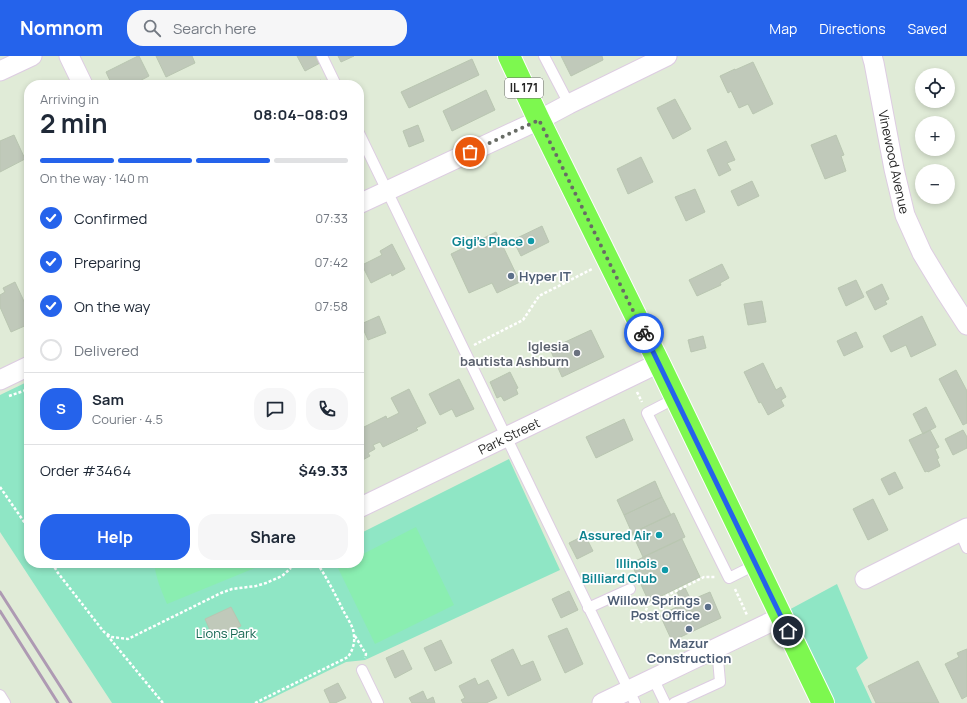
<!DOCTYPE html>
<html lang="en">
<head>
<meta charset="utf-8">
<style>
	:root { --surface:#fff; --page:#f6f6f7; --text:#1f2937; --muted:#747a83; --line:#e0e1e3; --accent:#2563eb }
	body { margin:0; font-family:Manrope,sans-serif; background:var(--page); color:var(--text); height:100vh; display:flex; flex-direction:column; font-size:15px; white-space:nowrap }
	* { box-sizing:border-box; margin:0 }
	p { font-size:13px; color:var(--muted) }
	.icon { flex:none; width:22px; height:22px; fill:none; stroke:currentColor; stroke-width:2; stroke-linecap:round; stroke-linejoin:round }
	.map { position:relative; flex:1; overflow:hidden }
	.details { position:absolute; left:24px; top:24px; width:340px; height:488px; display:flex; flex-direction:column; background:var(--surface); border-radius:16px; box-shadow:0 2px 6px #0003 }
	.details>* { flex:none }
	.controls { position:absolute; left:915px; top:12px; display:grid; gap:8px }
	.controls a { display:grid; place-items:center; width:40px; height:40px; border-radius:50%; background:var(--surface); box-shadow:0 2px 6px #0003; font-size:20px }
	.pin { position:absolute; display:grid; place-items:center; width:34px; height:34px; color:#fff; margin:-17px; border:2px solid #fff; border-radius:50%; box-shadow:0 1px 4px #0007 }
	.courier { position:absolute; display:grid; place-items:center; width:40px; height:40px; margin:-20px; border:3px solid #2563eb; border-radius:50%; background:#fff; color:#222; box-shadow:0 1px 5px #0007 }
	.head em { font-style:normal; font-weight:700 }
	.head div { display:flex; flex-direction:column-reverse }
	.head { display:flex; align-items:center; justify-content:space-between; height:68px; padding:0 16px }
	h1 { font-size:26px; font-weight:700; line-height:30px }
	.bar { display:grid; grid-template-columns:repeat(4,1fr); gap:6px 4px; align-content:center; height:48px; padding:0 16px }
	.bar i { height:5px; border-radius:3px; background:var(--line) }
	.bar .current { background:var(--accent) }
	.bar p { grid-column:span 4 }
	.line { display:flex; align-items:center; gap:10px; padding:0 16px; border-top:1px solid var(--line) }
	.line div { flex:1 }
	.round { display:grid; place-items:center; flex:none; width:42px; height:42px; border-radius:16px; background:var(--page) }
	ol { padding:0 16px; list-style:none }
	li { display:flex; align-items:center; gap:12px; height:44px }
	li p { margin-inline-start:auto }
	li .icon { padding:4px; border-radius:50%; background:var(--accent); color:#fff; stroke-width:4 }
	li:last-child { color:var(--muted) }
	li i { width:22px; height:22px; border:2px solid var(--line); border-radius:50% }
	.action { display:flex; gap:8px; margin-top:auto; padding:8px 16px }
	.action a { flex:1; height:46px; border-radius:16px; background:var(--accent); color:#fff; font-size:16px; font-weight:700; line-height:46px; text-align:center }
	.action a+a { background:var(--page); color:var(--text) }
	header { display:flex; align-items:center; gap:24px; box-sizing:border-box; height:56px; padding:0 20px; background:var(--accent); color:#fff }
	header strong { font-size:19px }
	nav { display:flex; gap:22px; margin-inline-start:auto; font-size:14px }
	.search { width:280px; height:36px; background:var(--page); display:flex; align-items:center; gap:10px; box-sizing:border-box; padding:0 14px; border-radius:16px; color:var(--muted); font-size:15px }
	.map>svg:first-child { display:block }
	.green { fill:#8fe6c5 }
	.pitch { fill:#8aeeb1 }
	.building { fill:#c0c9ba; stroke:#b9c6b1 }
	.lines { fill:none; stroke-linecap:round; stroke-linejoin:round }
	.lane-casing { stroke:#ddcce2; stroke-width:12 }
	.street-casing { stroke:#ddcce2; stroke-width:21 }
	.primary-casing { stroke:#fff; stroke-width:24 }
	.path { stroke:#fff; stroke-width:2.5; stroke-dasharray:3 2; stroke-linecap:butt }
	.lane { stroke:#fff; stroke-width:10 }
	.street { stroke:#fff; stroke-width:19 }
	.primary { stroke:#7df84f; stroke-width:22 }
	.rail { stroke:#ae9ab3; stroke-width:3 }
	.done { stroke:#686c65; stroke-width:4; stroke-dasharray:0 7.2 }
	.route { stroke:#2563eb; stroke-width:5 }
	.culture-dot { fill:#0f9aa8; stroke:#fff; stroke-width:1.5 }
	.service-dot { fill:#5c6f8a; stroke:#fff; stroke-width:1.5 }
	.worship-dot { fill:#6b7280; stroke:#fff; stroke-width:1.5 }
	.labels { text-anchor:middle; stroke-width:3.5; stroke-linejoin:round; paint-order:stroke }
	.shield { fill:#fff; stroke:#686868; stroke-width:1 }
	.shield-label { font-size:12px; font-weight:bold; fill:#272727 }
	.street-label { font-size:13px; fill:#272727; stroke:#fff }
	.culture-label { font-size:13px; font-weight:bold; fill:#0d838f; stroke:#fff; text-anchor:end }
	.service-label { font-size:13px; font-weight:bold; fill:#4e5e75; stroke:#fff; text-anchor:start }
	.worship-label { font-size:13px; font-weight:bold; fill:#5b616d; stroke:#fff; text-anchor:end }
	.park-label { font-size:13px; fill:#156652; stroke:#fff }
</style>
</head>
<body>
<header>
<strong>Nomnom</strong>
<div class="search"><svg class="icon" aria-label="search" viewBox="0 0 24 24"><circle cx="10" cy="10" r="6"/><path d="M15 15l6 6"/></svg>Search here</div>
<nav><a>Map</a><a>Directions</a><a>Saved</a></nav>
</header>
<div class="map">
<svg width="967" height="647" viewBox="0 0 967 647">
	<rect width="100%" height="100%" fill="#e0ebd7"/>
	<!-- green -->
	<path class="green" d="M29 325V507H359V478L509 403 560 514 365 604 346 606 262 647H112L0 476V339Z
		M837 528 868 602 856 612 872 647H829L785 556Z"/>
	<!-- pitch -->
	<path class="pitch" d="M416 471 454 549 375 588 337 510 344 507H359V500Z
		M154 507H267L167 548C161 534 156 522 154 507Z"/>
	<!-- building -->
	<path class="building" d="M138 0H139L149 20 132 29H112L106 16Z
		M156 0H192L195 7 166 21Z
		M297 0H316L320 7 305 15Z
		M338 0H354L341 6Z
		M561 0H602L603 4 571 20Z
		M472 3 479 19 409 52 401 36Z
		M753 6 773 48 753 58 748 48 739 52 731 35 728 37 720 20 735 13V14Z
		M321 24 324 29H311Z
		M486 34 495 54 452 75 443 55Z
		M675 43 691 73 673 83 657 52Z
		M418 69 424 85 409 91 403 75Z
		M14 79 25 103 0 116V85Z
		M836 79 844 99 841 100 846 115 825 123 811 89Z
		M726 85 735 104 727 107 731 114 719 120 707 94Z
		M641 101 653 126 628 138 617 113Z
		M752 125 759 140 738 150 731 135Z
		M695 133 705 156 686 165 675 141Z
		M542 170 549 186 521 200 513 184Z
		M496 176 520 226 497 237 492 227 469 237 451 198Z
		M392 188 405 213 392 220 391 217 371 227 362 209 382 199 380 195Z
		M722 208 729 222 720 227 721 229 697 240 689 224Z
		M856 224 864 241 846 250 838 232Z
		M15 226 29 256V268L11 276 0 251V239L5 236 3 232Z
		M882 228 889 243 885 245 887 248 875 254 866 236Z
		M762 245 766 266 748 269 744 248Z
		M379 260 386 277 368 284 361 268Z
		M922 260 936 289 911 301 906 289 891 296 883 280Z
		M591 274 604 301 562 321 550 293Z
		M856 276 863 291 844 300 837 285Z
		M703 280 706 292 691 296 688 284Z
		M763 307 776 334 781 331 786 341 781 344 784 350 768 359 761 346 759 347 744 316Z
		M956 314 967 335V367L963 369 939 323Z
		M510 316 518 332 516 333 518 338 504 345 501 340 497 342 490 326Z
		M459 323 474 353 456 361 452 353 440 359 429 338Z
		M409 333 426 367 416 372 418 374 383 391 380 386 373 389 375 393 368 397 370 400 359 406V360L364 371 386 360 387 363 399 357 391 342Z
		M926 351 936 371 923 378 913 358Z
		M624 363 633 384 596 402 586 381Z
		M930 374 939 391 935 393 939 402 937 403 940 410 928 416 927 415 925 416 909 384Z
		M963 374 967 381V392L953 399 945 383Z
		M895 416 903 432 889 439 881 423Z
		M655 425 662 441 624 459 617 444Z
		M662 441 671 459 632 477 624 459Z
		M873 443 888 474 868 484 853 453Z
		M674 457 685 481 643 501 632 477Z
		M585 479 593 495 577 503 569 487Z
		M682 483 700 521 649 546 631 507Z
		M685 532 691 544 710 536 721 562 672 585 660 559 683 548 677 536Z
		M569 535 578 554 561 562 552 543Z
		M231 551 241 570 214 583 205 563Z
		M567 572 583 608 565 617 548 580Z
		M441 584 452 607 435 615 424 592Z
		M513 593 521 610 533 605 541 624 508 640 491 604Z
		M967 593V640L962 643 945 608 959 601 957 597Z
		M403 594 412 613 395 622 386 602Z
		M918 605 939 647H876L868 630Z
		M475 622 478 629 488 624 497 642 486 647H463L461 644 465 642 459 630Z
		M338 627 346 642 335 647H330L324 634Z
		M423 635 427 644 433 641 435 647H412L409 642Z"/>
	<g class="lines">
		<defs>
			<path id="lane" d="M322 0 336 29
				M544 0 569 48
				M359 77 635 647
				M676 342 647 357 729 522 755 509
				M960 476 967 492
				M588 552 630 533
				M362 614 378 647
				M653 622 665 647
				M0 639 5 647
				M674 647 720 626 717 591"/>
			<path id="street" d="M69 0 83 29
				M872 0 874 7 894 113 905 159 922 197 945 235 967 269
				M0 15 32 0
				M359 148 539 64 569 48 667 0
				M0 324 29 310
				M359 452 659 307
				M865 523 967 472
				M602 647 781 561"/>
			<path id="primary" d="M509 0 539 64 659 307 823 647"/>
		</defs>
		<!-- lane casing -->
		<use href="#lane" class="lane-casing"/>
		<!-- street casing -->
		<use href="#street" class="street-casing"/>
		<!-- primary casing -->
		<use href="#primary" class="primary-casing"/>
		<!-- path -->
		<path class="path" d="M474 289 523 264 539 240 592 213
			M637 336 642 346
			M9 340 29 333
			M0 431 29 473
			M52 507 58 517 104 576 112 581 128 583 221 537 232 533 256 530 266 527 282 520 290 513 292 507
			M735 533 747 559
			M639 541 648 549 641 567
			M648 549 704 521H715
			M107 579 163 647
			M355 580 366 598 365 602
			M255 647 348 601C352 595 355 588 354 580 354 571 347 562 343 554 335 538 327 522 317 507"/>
		<!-- lane -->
		<use href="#lane" class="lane"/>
		<!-- street -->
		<use href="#street" class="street"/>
		<!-- primary -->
		<use href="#primary" class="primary"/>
		<!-- rail -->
		<path class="rail" d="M0 536 71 647
			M0 555 58 647"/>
	</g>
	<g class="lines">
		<!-- done -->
		<path class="done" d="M470 96 539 64 644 277"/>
		<!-- route -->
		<path class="route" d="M644 277 788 575"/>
	</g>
	<!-- markers -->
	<g class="culture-dot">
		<circle cx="531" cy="185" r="4"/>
		<circle cx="659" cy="479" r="4"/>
		<circle cx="665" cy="514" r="4"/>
	</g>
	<g class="service-dot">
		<circle cx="511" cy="220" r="4"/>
		<circle cx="708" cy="551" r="4"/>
		<circle cx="689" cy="573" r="4"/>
	</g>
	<circle class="worship-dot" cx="577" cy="297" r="4"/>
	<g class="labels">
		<!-- shield labels -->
		<rect class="shield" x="505" y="22" width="38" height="20" rx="3"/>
		<g class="shield-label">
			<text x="524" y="36">IL 171</text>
		</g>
		<!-- street labels -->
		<g class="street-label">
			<text transform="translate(894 106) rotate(78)" y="5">Vinewood Avenue</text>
			<text transform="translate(509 380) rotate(-26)" y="5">Park Street</text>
		</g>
		<!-- culture labels -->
		<g class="culture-label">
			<text x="523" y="190">Gigi's Place</text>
			<text x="651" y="484">Assured Air</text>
			<text x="657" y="512">Illinois<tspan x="657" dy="15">Billiard Club</tspan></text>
		</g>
		<!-- service labels -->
		<g class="service-label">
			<text x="519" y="225">Hyper IT</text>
			<text x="700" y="549" text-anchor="end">Willow Springs<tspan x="700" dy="15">Post Office</tspan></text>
			<text x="689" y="592" text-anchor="middle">Mazur<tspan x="689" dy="15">Construction</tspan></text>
		</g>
		<!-- worship labels -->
		<g class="worship-label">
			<text x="569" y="295">Iglesia<tspan x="569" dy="15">bautista Ashburn</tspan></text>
		</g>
		<!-- park labels -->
		<g class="park-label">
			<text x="226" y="582">Lions Park</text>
		</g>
	</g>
</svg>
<div class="controls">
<a><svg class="icon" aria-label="locate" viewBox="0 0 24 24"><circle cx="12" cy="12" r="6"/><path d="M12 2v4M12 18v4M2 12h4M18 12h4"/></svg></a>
<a>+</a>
<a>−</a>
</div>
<div class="pin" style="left:470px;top:96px;background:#ea580c"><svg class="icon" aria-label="bag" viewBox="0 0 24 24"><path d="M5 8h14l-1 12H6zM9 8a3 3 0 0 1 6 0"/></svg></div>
<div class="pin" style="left:788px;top:575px;background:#1f2937"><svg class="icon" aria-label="home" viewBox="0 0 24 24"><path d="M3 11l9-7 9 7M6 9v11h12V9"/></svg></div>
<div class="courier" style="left:644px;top:277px"><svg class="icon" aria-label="bike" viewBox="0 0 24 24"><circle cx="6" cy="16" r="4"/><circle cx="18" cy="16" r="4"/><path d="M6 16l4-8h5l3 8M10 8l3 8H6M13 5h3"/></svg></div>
<section class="details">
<div class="head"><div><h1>2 min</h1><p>Arriving in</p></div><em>08:04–08:09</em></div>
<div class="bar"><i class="current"></i><i class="current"></i><i class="current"></i><i></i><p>On the way · 140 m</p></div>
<ol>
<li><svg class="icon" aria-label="check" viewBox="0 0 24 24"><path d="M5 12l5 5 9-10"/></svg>Confirmed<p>07:33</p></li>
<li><svg class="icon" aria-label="check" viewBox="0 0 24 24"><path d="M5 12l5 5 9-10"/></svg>Preparing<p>07:42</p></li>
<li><svg class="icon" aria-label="check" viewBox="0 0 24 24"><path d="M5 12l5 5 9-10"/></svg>On the way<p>07:58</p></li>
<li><i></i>Delivered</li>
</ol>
<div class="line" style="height:72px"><b class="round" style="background:var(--accent);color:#fff">S</b><div><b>Sam</b><p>Courier · 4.5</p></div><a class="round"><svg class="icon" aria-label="chat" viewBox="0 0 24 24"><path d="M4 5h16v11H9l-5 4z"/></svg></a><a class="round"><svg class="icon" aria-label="phone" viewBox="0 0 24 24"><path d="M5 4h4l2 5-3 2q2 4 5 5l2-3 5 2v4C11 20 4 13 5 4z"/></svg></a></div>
<div class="line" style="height:52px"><div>Order #3464</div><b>$49.33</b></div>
<div class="action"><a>Help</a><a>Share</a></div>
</section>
</div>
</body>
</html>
